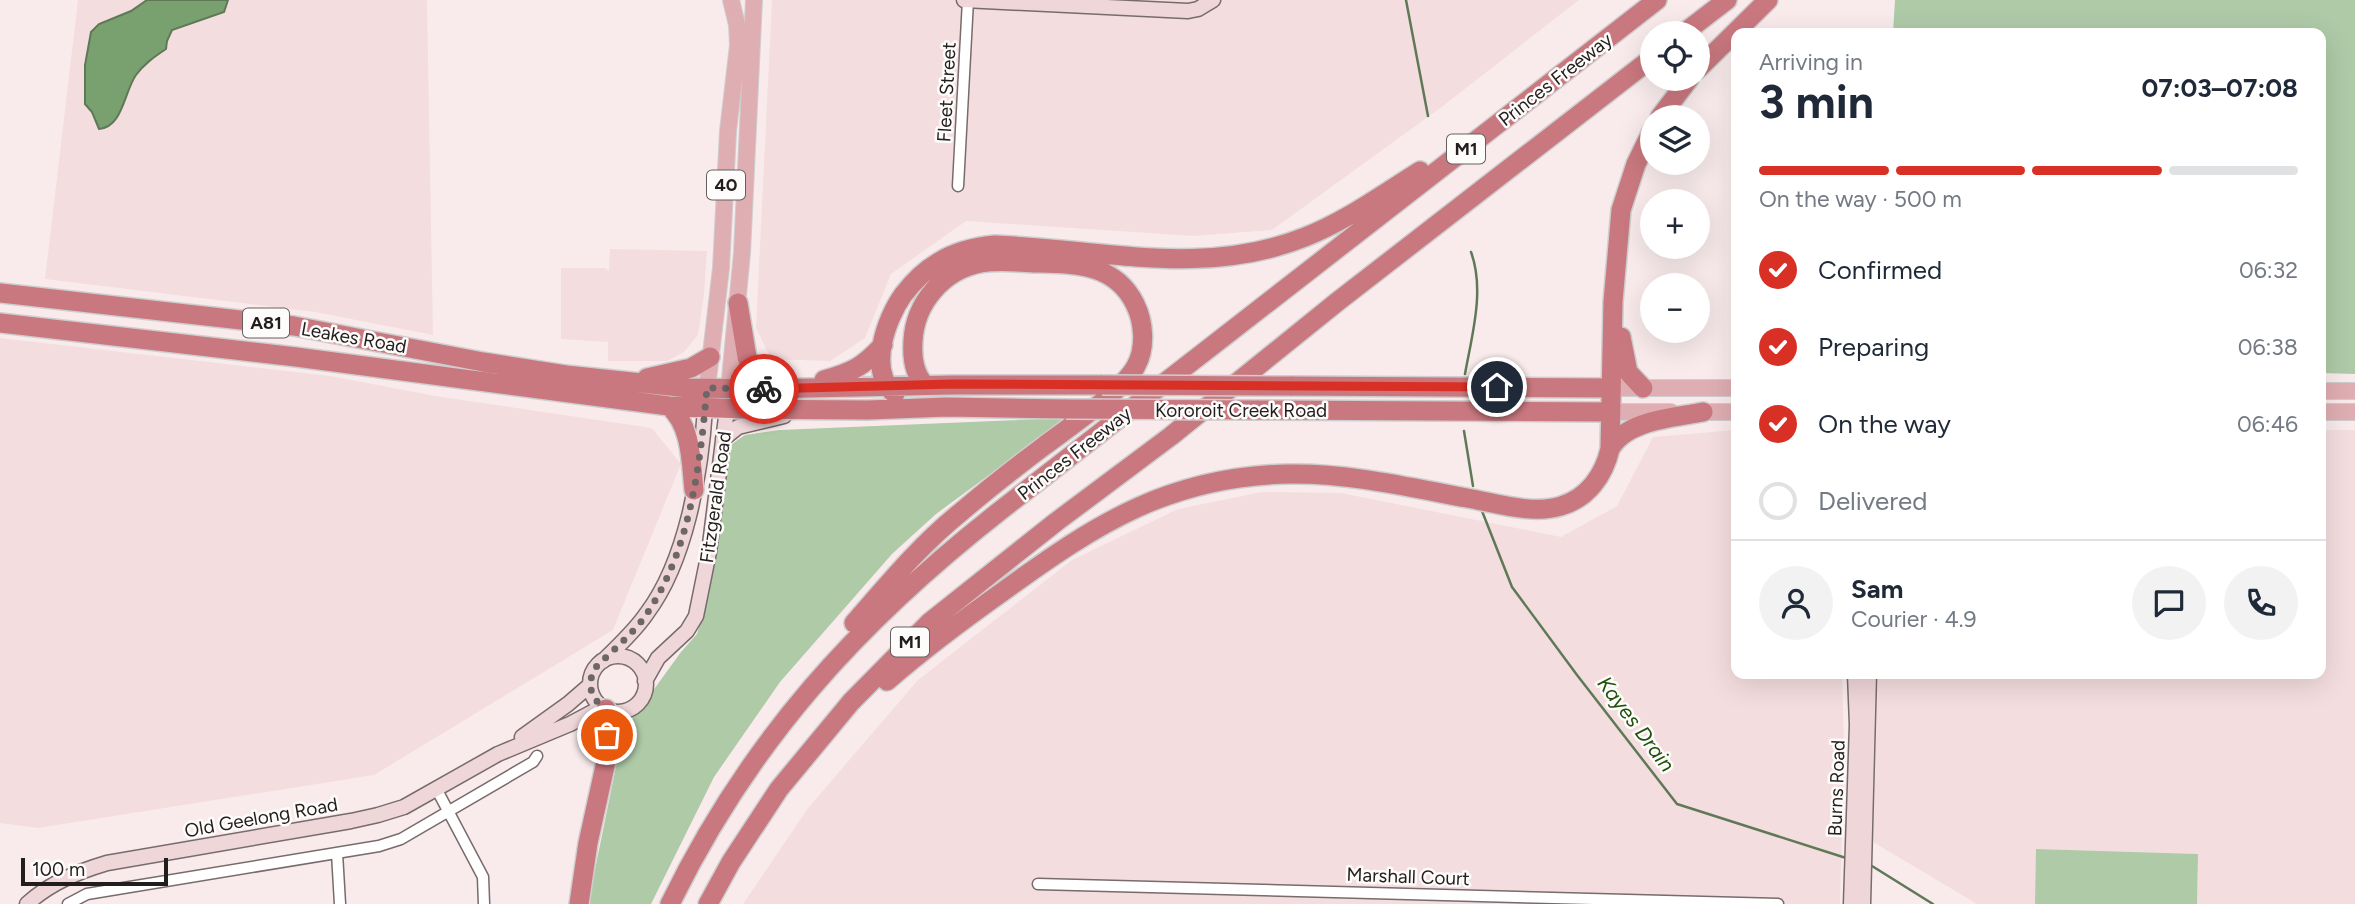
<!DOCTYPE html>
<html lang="en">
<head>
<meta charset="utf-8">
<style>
	:root { --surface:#fff; --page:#f2f2f3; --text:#1f2937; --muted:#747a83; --line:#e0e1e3; --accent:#d93025 }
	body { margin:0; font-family:Figtree,sans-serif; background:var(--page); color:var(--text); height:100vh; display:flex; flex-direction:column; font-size:26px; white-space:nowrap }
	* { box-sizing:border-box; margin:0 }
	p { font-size:23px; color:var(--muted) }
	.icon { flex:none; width:38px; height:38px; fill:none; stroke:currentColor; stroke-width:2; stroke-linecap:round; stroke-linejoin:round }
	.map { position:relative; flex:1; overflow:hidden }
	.details { position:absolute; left:1731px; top:28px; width:595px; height:651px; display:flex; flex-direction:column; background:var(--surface); border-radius:14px; box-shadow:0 7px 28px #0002 }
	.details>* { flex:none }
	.buttons { position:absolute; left:1640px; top:21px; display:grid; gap:14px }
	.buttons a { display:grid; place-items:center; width:70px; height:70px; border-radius:50%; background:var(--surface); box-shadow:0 7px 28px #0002; font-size:35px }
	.scale { position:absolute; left:21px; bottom:18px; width:147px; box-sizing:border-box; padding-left:7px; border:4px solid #221e1e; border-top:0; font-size:19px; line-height:24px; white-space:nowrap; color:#221e1e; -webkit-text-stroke:5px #fefbfb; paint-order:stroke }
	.pin { position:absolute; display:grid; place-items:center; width:60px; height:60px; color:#fff; margin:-30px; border:4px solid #fff; border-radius:50%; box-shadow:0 2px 7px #0007 }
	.courier { position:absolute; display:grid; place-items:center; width:70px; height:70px; margin:-35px; border:5px solid #d93025; border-radius:50%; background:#fff; color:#222; box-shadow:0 2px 9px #0007 }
	.head em { font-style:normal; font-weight:700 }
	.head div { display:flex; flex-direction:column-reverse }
	.head { display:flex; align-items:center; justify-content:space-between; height:119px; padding:0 28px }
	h1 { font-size:46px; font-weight:700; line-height:52px }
	.bar { display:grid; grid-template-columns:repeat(4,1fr); gap:10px 7px; align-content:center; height:84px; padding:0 28px }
	.bar i { height:9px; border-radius:5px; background:var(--line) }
	.bar .active { background:var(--accent) }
	.bar p { grid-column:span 4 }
	.line { display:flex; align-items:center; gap:18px; padding:0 28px; border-top:2px solid var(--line) }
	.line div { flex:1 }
	.round { display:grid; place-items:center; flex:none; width:74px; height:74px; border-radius:37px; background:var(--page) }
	ol { padding:0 28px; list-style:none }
	li { display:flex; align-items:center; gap:21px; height:77px }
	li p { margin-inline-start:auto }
	li .icon { padding:7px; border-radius:50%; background:var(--accent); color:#fff; stroke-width:4 }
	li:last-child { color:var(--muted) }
	li i { width:38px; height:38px; border:4px solid var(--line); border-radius:50% }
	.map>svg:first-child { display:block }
	.built { fill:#f4ddde }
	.green { fill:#aecaa7 }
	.water { fill:#79a06f; stroke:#5f7957; stroke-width:2 }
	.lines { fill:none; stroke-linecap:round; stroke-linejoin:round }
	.stream { stroke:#5f7957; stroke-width:2.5 }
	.street-casing { stroke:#776b6c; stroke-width:13 }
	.secondary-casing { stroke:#776b6c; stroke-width:17 }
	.primary-casing { stroke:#cecece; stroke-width:18 }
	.highway-casing { stroke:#cecece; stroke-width:22 }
	.street { stroke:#fff; stroke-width:10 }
	.secondary { stroke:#efd6d9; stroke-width:14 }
	.primary { stroke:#dfaeb2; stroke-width:16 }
	.highway { stroke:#ca787f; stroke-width:19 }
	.highway-bridge-casing { stroke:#cecece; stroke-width:22; stroke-linecap:butt }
	.highway-bridge { stroke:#ca787f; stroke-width:19 }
	.done { stroke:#6d6666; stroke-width:7; stroke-dasharray:0 12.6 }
	.route { stroke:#d93025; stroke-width:9 }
	.labels { text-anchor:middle; stroke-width:5; stroke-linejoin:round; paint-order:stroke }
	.shield { fill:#fefbfb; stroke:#646060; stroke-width:2 }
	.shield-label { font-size:18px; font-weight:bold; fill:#221e1e }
	.street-label { font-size:19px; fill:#221e1e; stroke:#fefbfb }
	.water-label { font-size:21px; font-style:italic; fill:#1f520c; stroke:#fefbfb }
</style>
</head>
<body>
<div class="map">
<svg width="2355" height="904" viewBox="0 0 2355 904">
	<rect width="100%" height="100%" fill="#f9ebec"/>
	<!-- built -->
	<path class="built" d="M78 0H427L433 335 315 312 45 279Z
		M772 0H1579L1443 106 1272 230 1193 236 966 221 891 274 865 338 830 361 771 359 756 328Z
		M610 249 707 251 704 295 698 335 684 352 667 361H608V342L561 339V268H605L609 271Z
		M0 338 330 376 435 396 652 428 681 464 613 630 374 775 38 828 0 823Z
		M1736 430V674H1842L1844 747 1840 904H743L808 808 918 680 1072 560 1178 509 1262 492 1341 493 1561 537 1617 506 1653 437Z
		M2321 430H2355V904H2197L2198 854 2037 849 2035 904H1977L1873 842 1878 674H2320Z"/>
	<!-- green -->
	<path class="green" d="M1895 0H2355V374L2321 373 2320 33H1893Z
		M1066 418 936 514 892 554 780 682 714 777 651 904H588L623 732 681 652 697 634 705 607 732 444 745 435 780 430Z
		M2036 849 2198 854 2197 904H2035Z"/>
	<!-- water -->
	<path class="water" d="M147 0H228L224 12 172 30 167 41 166 49C154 57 144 64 136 75 124 92 123 127 99 129L92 112 85 104V65L91 32 99 24 131 11Z"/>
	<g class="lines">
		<!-- stream -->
		<path class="stream" d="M1406 0 1428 116
			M1465 374C1472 335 1485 290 1471 252
			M1464 431 1473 486
			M1482 511 1512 587 1577 675 1677 804 1846 858
			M1872 866 1933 904"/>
		<defs>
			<path id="street" d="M958 186 968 0
				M437 790 483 877 484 904
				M337 853 340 904
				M1038 884 1778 904
				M68 904 87 894 379 846 401 839 533 762 537 756"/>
			<path id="secondary" d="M964 0 1188 11 1198 9 1213 0
				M723 439 738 427 784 416
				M590 684a28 28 0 1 1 56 0a28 28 0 1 1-56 0Z
				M603 661C618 646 635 631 647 613 686 561 701 473 705 409
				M645 681 658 658 687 631 696 616 709 552 727 409
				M522 737 568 704 590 685
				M27 904C50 883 77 872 107 863L351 821 378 815 404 807 498 754 570 724 602 707
				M1851 904 1857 725 1855 674
				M1863 904 1869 674"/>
			<path id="primary" d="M707 388 721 268 728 131 738 45 737 25 731 0
				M1610 388H1736
				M729 389 742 253 754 0
				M2320 391H2355
				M1611 412H1671
				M1694 412H1736
				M2320 412H2355"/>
			<path id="highway" d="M1684 33 1727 0
				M1698 69 1768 0
				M1660 117 1689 79
				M0 293 294 326 483 362 566 375 689 388 759 389 952 385H1102
				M738 303 747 357 759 389
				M0 323 296 357 669 406 744 409 868 410 947 407 1066 409
				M1621 337 1628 372 1643 388
				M647 378 691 368 710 357
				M824 380C852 372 863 367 883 345
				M1290 386 1610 388
				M895 394C867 371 886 319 903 295 913 282 925 270 939 262 956 251 975 247 995 245 1102 249 1202 278 1305 237 1346 221 1383 194 1420 171
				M669 406C692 426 691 463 694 490
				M1257 410 1611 412
				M1610 449C1626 420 1673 418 1703 412
				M854 623C888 584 921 544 961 512 988 489 1016 467 1044 446 1068 428 1123 391 1136 366 1146 348 1144 322 1135 304 1115 263 1075 264 1034 263 1017 262 998 260 981 263 944 270 915 302 913 341 912 356 914 374 925 385
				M887 681C925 648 964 619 1005 590 1097 523 1171 476 1289 474 1348 473 1408 487 1467 498 1496 503 1532 515 1561 506 1588 498 1604 475 1610 449L1613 302 1621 210 1636 164 1652 131
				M579 904 588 843 605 766 608 750 606 709
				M670 904C750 740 858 622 1001 510L1657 0
				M708 904 731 862 779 789 851 702 930 622 1056 522 1171 436 1337 302 1652 58"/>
		</defs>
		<!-- street casing -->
		<use href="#street" class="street-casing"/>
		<!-- secondary casing -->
		<use href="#secondary" class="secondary-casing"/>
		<!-- primary casing -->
		<use href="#primary" class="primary-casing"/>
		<!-- highway casing -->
		<use href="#highway" class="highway-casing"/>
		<!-- street -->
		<use href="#street" class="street"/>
		<!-- secondary -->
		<use href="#secondary" class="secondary"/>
		<!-- primary -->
		<use href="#primary" class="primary"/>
		<!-- highway -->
		<use href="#highway" class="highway"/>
		<defs>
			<path id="highway-bridge" d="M1102 385 1290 386
				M1066 409 1257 410"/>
		</defs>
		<!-- highway-bridge casing -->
		<use href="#highway-bridge" class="highway-bridge-casing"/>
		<!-- highway-bridge -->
		<use href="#highway-bridge" class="highway-bridge"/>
	</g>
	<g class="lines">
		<!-- done -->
		<path class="done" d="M607 735 606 709C590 699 586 683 596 667 614 649 635 632 648 612 691 547 700 464 707 388L764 389"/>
		<!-- route -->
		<path class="route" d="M764 389 953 384 1497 387"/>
	</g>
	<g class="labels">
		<!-- shield labels -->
		<g class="shield">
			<rect x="1447" y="134.5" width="38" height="29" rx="5"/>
			<rect x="707" y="170.5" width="38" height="29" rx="5"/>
			<rect x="243" y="308.5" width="46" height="29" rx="5"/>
			<rect x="891" y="627.5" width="38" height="29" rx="5"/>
		</g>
		<g class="shield-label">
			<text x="1466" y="155">M1</text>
			<text x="726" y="191">40</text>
			<text x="266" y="329">A81</text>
			<text x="910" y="648">M1</text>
		</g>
		<!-- street labels -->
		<g class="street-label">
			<text transform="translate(1555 79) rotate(-38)" y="7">Princes Freeway</text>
			<text transform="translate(946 92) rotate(-87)" y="7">Fleet Street</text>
			<text transform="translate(354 337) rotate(10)" y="7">Leakes Road</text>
			<text x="1241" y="417">Kororoit Creek Road</text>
			<text transform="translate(1074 453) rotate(-38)" y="7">Princes Freeway</text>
			<text transform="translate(715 497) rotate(-82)" y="7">Fitzgerald Road</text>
			<text transform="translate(1836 788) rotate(-88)" y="7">Burns Road</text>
			<text transform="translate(261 817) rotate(-10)" y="7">Old Geelong Road</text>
			<text transform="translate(1408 876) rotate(2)" y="7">Marshall Court</text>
		</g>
		<!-- water labels -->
		<g class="water-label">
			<text transform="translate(1636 724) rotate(53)" y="7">Kayes Drain</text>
		</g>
	</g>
</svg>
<div class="buttons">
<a><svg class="icon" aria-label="locate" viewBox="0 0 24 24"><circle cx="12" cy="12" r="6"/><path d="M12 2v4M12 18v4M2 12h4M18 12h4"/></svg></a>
<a><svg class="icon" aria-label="layers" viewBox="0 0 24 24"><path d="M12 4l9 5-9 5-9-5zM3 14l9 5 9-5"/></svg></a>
<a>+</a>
<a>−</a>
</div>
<div class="scale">100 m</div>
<div class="pin" style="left:607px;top:735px;background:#ea580c"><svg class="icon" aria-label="bag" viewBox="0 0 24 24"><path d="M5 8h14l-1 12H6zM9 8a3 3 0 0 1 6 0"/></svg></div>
<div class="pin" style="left:1497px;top:387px;background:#1f2937"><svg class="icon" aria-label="home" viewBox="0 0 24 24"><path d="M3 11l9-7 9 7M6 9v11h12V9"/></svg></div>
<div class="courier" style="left:764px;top:389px"><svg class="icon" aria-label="bike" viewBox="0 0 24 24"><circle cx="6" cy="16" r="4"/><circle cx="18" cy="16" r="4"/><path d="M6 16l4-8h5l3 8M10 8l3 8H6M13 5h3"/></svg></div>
<section class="details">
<div class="head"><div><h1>3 min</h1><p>Arriving in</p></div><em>07:03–07:08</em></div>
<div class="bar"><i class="active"></i><i class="active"></i><i class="active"></i><i></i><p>On the way · 500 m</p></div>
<ol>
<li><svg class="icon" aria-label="check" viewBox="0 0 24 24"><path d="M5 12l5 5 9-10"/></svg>Confirmed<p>06:32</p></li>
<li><svg class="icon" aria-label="check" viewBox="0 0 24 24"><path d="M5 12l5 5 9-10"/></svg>Preparing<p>06:38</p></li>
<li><svg class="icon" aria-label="check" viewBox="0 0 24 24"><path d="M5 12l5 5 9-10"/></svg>On the way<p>06:46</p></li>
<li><i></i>Delivered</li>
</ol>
<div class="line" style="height:126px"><a class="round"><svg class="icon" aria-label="person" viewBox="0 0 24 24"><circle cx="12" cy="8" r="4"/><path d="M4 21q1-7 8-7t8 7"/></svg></a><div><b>Sam</b><p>Courier · 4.9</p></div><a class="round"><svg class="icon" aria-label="chat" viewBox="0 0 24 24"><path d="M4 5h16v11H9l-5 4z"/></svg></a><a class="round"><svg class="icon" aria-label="phone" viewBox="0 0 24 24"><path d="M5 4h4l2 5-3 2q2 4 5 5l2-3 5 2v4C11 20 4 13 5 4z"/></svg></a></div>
</section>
</div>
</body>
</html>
